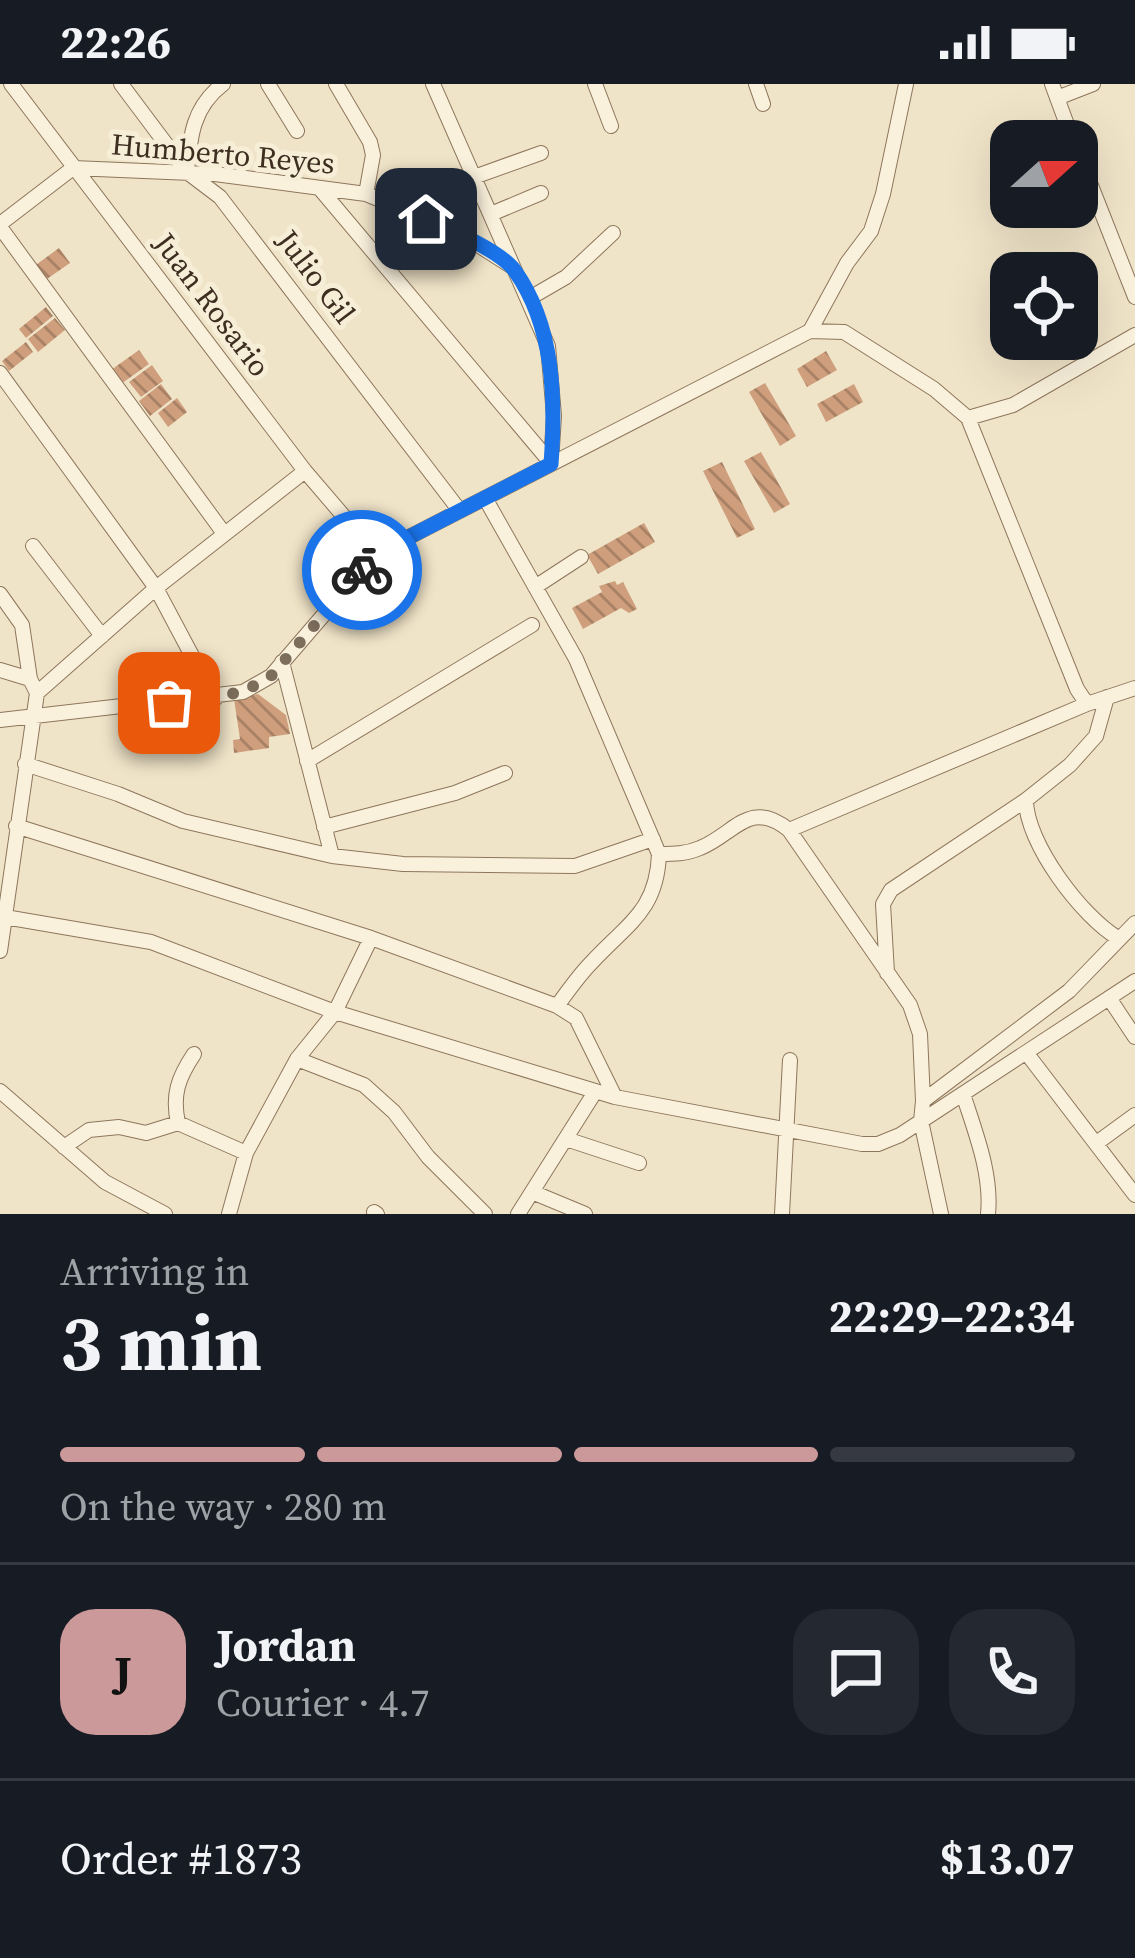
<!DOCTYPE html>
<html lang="en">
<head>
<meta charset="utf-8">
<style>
	:root { --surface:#171b24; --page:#242831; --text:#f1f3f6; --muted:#9ea1a6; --line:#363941; --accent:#cc999b }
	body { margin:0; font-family:"Source Serif 4",serif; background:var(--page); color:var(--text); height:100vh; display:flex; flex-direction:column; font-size:45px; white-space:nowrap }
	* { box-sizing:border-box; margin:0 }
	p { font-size:39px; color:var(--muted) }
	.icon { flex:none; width:66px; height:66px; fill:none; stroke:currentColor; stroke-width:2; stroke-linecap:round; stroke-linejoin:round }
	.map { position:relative; height:1130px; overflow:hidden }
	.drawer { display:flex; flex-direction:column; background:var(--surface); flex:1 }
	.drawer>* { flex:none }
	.needle { width:78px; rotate:69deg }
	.tools { position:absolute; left:990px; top:36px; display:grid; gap:24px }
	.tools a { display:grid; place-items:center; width:108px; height:108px; border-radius:24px; background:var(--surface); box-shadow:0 12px 48px #0002; font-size:60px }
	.pin { position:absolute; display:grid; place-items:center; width:102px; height:102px; color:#fff; margin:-51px; border-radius:24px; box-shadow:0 6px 18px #0006 }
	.courier { position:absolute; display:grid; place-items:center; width:120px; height:120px; margin:-60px; border:9px solid #1a73e8; border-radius:50%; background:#fff; color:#222; box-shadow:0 3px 15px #0007 }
	.summary em { font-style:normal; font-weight:700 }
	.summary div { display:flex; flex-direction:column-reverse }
	.summary { display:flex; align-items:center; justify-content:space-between; height:204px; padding:0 60px }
	h1 { font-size:78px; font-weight:700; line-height:90px }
	.bar { display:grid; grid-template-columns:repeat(4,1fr); gap:18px 12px; align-content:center; height:144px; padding:0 60px }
	.bar i { height:15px; border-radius:9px; background:var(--line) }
	.bar .on { background:var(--accent) }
	.bar p { grid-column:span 4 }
	.line { display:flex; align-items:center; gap:30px; padding:0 60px; border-top:3px solid var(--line) }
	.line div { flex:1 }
	.round { display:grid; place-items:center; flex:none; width:126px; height:126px; border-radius:36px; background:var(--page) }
	.status { display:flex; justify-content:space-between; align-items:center; height:84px; padding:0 60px; background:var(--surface); direction:ltr }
	.status svg { height:33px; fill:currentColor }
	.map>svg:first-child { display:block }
	.building { fill:url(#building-back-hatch) }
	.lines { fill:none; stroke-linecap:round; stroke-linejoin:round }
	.minor-casing { stroke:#8d765c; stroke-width:16 }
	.minor { stroke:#faf1dc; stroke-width:14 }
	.done { stroke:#7c6e5b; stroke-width:12; stroke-dasharray:0 21.6 }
	.route { stroke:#1a73e8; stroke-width:15 }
	.labels { text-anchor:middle; stroke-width:10; stroke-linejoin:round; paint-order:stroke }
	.street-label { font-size:30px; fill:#3d2e20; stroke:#f7eed8 }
</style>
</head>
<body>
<div class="status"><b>22:26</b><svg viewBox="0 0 49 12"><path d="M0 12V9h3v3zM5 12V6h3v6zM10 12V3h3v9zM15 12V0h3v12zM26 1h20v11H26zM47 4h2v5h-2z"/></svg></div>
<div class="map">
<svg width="1135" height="1130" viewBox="0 0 1135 1130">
	<defs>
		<pattern id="building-back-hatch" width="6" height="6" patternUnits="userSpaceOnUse" patternTransform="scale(3)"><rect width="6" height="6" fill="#cf9f7d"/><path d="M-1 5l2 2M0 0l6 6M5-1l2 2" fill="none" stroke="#a98266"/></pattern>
	</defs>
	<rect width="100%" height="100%" fill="#f0e4c8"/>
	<!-- building -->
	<path class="building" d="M59 164 70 179 44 197 33 183Z
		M46 223 53 232 26 254 19 245Z
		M55 234 65 246 38 268 28 255Z
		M26 258 33 268 9 287 2 277Z
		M139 266 149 280 121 300 111 286Z
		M826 267 837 286 807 303 797 285Z
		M152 281 163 297 141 313 129 298Z
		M765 299 796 352 780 362 749 308Z
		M161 300 172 315 150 332 139 317Z
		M854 300 863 318 826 338 817 320Z
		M177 314 187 328 168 343 158 329Z
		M761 368 790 420 774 429 744 377Z
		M722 378 755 445 737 454 703 387Z
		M644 439 655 458 598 490 587 471Z
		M615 497 617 501 623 498 637 525 629 529 621 524 583 545 572 524 602 508 599 502Z
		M258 610 286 631 290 650 269 653V664L234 669 233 656 240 655 234 615Z"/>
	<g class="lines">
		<defs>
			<path id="minor" d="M11 0 305 387 376 470
				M121 0 187 88 220 113 460 427
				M268 0 297 47
				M336 0 370 58 373 71 366 110
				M433 0 548 262 554 332 551 379
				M595 0 611 42
				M756 0 763 20
				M1052 0 1073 57
				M1057 14 1093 0
				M1077 66 1135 213
				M187 88C190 52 193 23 223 0
				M474 93 541 69
				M321 106 551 379
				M491 130 541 109
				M0 140 73 84 215 90 366 110 456 147 514 184
				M0 143 223 448
				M528 215 566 193 613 149
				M810 247 847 179 871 147 883 110 906 0
				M0 289 156 504 215 615
				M968 334 1013 321 1135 251
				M485 414 576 575 659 770C657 827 627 840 592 878 579 891 568 907 557 922
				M33 462 102 552
				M535 503 581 473
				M0 510 22 541 30 595 37 609
				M282 578 332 772
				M0 586 30 595
				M1107 613 1096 652 1070 681 1026 716C1026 759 1082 833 1118 854
				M0 636 243 608 271 592 376 470 810 247 844 248 934 305 968 334 1077 605 1087 620 1135 604
				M307 677 532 541
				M25 680 118 710 183 737 332 772 403 780 575 782 653 755
				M16 742 371 854 557 922 576 934 615 1013
				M324 743 455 709 505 689
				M789 746 1087 620
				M659 770C674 770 686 770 700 764 735 750 749 714 789 746L910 921 920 950 923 1017
				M5 833 151 858 335 928 615 1013 862 1060H878L900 1051 1135 897
				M0 867 37 609 156 504 305 387
				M887 889 883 820 891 806 1026 716
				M1109 914 1135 953
				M1028 971 1135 1111
				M297 975 364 1001 394 1028 428 1073 485 1130
				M0 1007 105 1098 165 1130
				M964 1013C976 1050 992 1091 988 1130
				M178 1039C172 1011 178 994 194 970
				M566 1055 639 1079
				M1098 1058 1135 1031
				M64 1063 89 1046 119 1043 146 1049 178 1039 246 1069
				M532 1108 585 1130
				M374 1128 377 1130
				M229 1130 246 1069 297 975 335 928 371 854
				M518 1130 595 1008
				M782 1130 790 976
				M941 1130 921 1037 923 1017 1069 907 1135 839"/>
		</defs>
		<!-- minor casing -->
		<use href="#minor" class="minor-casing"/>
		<!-- minor -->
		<use href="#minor" class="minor"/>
	</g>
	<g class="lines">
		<!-- done -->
		<path class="done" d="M169 619 243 608 271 592 362 486"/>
		<!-- route -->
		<path class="route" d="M362 486 376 470 551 380C556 315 554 242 515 187 501 167 449 145 426 135"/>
	</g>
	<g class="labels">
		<!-- street labels -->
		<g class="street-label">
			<text transform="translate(223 70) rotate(5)" y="10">Humberto Reyes</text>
			<text transform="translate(316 193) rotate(53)" y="10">Julio Gil</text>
			<text transform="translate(212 221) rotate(53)" y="10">Juan Rosario</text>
		</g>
	</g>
</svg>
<div class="tools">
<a><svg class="needle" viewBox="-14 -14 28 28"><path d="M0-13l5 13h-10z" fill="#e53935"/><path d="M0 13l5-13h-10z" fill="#9ea1a6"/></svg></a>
<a><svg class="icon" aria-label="locate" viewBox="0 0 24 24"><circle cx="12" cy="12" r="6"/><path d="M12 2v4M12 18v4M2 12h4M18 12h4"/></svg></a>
</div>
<div class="pin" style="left:169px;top:619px;background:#ea580c"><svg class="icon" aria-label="bag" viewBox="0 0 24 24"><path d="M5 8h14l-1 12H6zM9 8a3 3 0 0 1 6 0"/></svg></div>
<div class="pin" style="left:426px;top:135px;background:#1f2937"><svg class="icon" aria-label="home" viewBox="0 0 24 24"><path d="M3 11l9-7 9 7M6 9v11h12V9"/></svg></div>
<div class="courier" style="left:362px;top:486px"><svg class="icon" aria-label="bike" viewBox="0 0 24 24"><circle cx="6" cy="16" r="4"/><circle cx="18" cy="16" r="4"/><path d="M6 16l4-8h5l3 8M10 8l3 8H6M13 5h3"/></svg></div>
</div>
<section class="drawer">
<div class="summary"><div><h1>3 min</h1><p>Arriving in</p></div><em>22:29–22:34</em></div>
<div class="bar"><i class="on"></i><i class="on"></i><i class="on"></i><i></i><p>On the way · 280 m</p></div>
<div class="line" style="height:216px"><b class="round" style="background:var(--accent);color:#111">J</b><div><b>Jordan</b><p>Courier · 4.7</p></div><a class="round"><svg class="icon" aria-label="chat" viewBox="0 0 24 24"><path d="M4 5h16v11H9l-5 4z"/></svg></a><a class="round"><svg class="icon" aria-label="phone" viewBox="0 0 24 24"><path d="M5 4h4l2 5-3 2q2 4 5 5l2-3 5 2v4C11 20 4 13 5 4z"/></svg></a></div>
<div class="line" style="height:156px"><div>Order #1873</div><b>$13.07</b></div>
</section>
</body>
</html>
